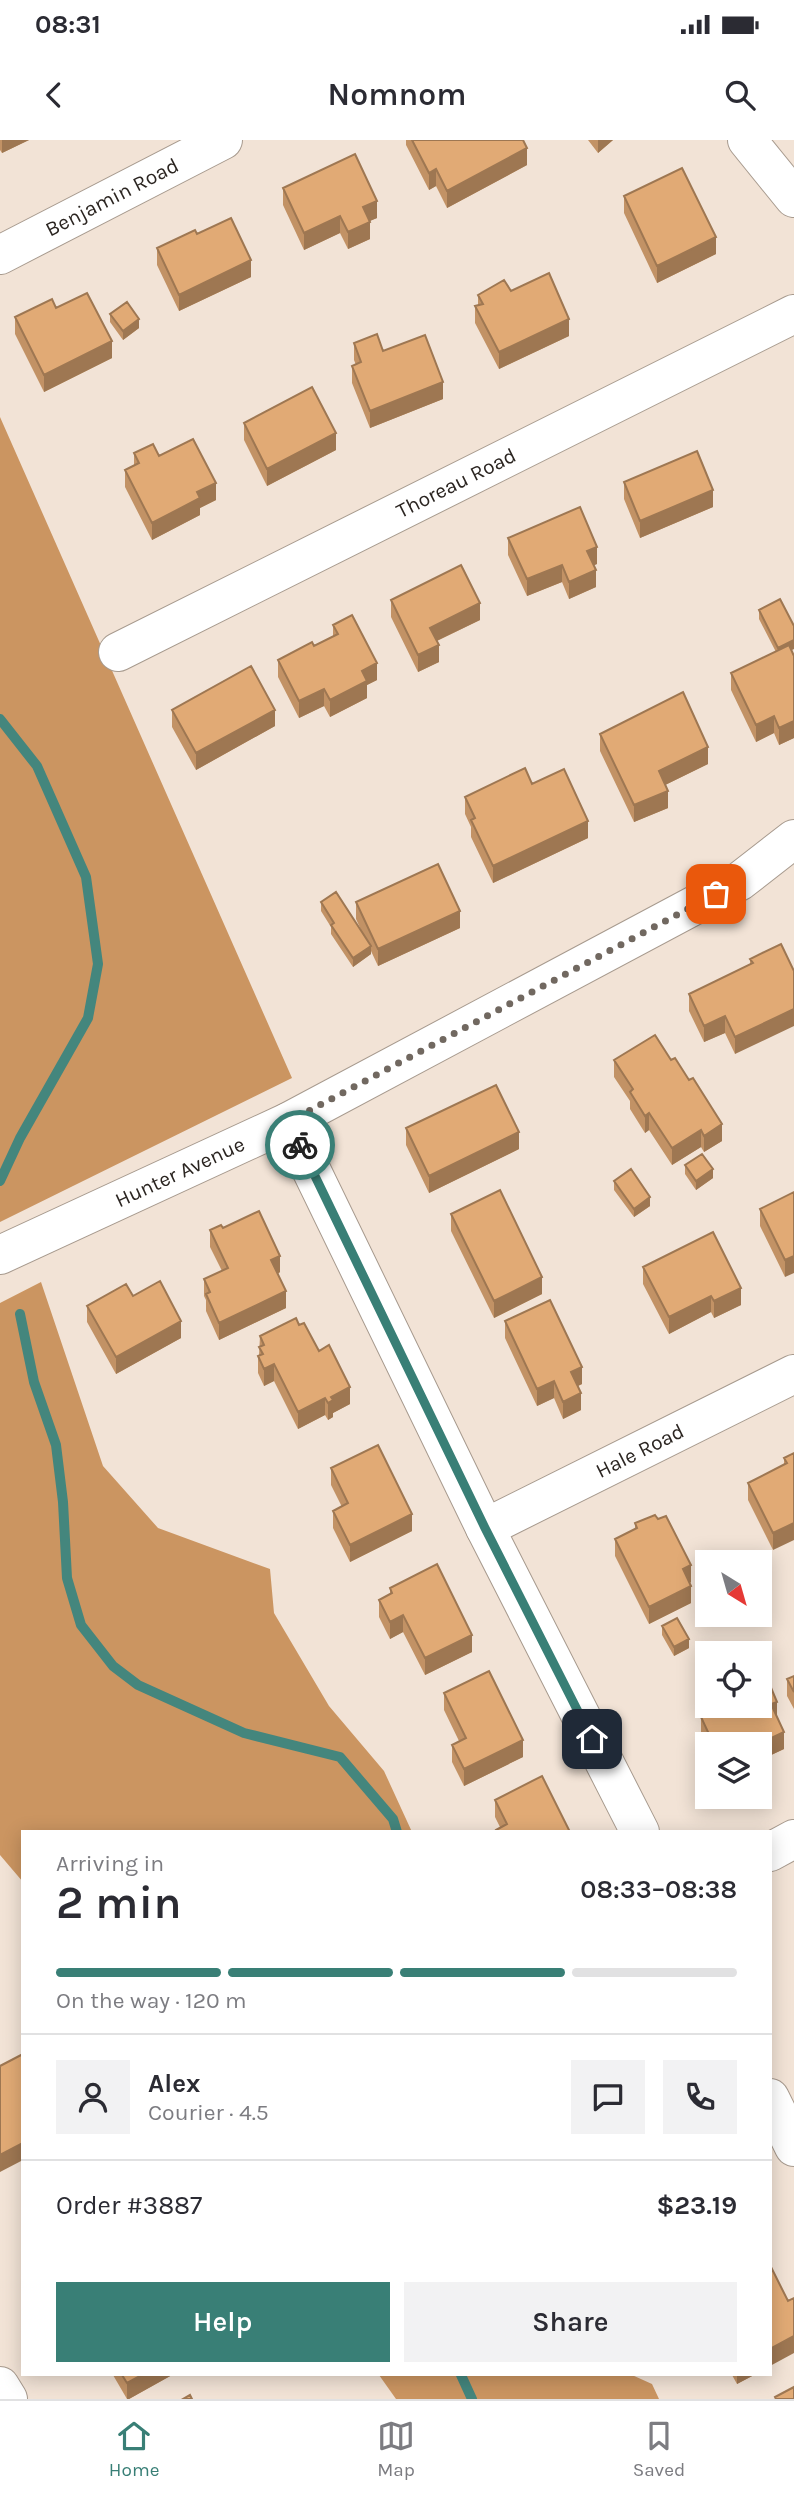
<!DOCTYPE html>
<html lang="en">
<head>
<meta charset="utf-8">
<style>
	:root { --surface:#fff; --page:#f2f2f3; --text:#2b2b33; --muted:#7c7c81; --line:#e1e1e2; --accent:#397f76 }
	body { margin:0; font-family:Karla,sans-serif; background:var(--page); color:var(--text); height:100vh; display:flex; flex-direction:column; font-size:26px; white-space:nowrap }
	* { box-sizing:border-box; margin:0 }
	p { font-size:23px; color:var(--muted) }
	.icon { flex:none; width:38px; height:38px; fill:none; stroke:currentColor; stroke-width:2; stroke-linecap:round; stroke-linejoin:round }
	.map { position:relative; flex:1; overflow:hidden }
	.panel { position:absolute; left:21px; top:1690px; width:751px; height:546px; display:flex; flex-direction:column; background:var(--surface); border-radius:0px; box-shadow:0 4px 18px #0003 }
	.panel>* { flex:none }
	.needle { width:46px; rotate:143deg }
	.tools { position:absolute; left:695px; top:1410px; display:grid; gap:14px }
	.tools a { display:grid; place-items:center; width:77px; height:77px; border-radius:0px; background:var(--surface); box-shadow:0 4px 18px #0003; font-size:35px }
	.pin { position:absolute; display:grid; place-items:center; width:60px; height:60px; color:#fff; margin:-30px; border-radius:14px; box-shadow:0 4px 10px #0006 }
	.courier { position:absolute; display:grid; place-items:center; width:70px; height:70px; margin:-35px; border:5px solid #397f76; border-radius:50%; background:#fff; color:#222; box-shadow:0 2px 9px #0007 }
	.summary em { font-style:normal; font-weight:600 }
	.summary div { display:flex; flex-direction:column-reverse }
	.summary { display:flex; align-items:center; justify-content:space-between; height:119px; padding:0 35px }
	h1 { font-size:46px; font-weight:600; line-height:52px }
	.bar { display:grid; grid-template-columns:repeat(4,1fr); gap:10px 7px; align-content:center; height:84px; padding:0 35px }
	.bar i { height:9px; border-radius:5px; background:var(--line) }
	.bar .selected { background:var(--accent) }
	.bar p { grid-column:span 4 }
	.line { display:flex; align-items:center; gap:18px; padding:0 35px; border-top:2px solid var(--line) }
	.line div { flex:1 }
	.round { display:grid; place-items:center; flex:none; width:74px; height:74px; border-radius:0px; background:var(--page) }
	.cta { display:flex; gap:14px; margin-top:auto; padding:14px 35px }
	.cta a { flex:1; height:80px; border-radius:0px; background:var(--accent); color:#fff; font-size:28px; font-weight:600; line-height:80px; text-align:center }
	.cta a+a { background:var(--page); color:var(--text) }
	.status { display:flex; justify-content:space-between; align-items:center; height:49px; padding:0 35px; background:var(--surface); direction:ltr }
	.status svg { height:19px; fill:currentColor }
	header { display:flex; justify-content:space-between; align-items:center; height:91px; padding:0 35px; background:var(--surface); font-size:32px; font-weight:600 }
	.tab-bar { display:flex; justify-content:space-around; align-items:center; height:98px; border-top:2px solid var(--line); background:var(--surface); font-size:19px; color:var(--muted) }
	.tab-bar a { display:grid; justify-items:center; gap:4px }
	.tab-bar .selected { color:var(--accent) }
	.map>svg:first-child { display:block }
	.forest { fill:#cb9561 }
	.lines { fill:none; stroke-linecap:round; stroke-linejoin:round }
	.stream { stroke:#44867d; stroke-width:10 }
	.minor-casing { stroke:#a79a8e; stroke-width:40 }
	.tertiary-casing { stroke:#a79a8e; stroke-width:40 }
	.minor { stroke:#fff; stroke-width:38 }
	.tertiary { stroke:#fff; stroke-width:38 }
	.wall { fill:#c29265 }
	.shaded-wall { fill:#9e7752 }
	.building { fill:#e1aa75; stroke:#9e7752; stroke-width:2 }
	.done { stroke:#716860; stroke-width:7; stroke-dasharray:0 12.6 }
	.route { stroke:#397f76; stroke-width:9 }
	.labels { text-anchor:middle; stroke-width:6; stroke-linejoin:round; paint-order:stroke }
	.street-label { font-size:21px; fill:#2b2521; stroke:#fff }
</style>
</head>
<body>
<div class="status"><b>08:31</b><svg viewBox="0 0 49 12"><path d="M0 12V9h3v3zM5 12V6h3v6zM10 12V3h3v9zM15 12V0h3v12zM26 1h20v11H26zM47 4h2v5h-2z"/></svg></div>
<header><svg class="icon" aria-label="back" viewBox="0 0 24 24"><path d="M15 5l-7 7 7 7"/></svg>Nomnom<svg class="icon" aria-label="search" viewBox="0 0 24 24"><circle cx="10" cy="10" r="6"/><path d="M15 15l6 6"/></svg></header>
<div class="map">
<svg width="794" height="2259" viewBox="0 0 794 2259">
	<rect width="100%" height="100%" fill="#f2e3d6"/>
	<!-- forest -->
	<path class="forest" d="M0 277 292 938 0 1082Z
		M41 1142 103 1326 158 1388 270 1429 274 1473 329 1566 384 1631 412 1692H23V1742L0 1715V1163Z
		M379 2235H632L652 2244 659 2259H396Z"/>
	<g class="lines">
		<!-- stream -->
		<path class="stream" d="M0 579 37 626 86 737 98 824 88 878 20 998 0 1041
			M20 1174 34 1242 56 1305 63 1362 67 1438 81 1485 113 1526 138 1545 244 1593 340 1617 393 1679 397 1692
			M461 2235 472 2259"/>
		<defs>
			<g id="minor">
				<path d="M747 0 794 58"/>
				<path id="s1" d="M0 115 223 0"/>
				<path id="s2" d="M118 512 794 174"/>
				<path d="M288 982 485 1388 640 1692"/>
				<path id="s3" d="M485 1388 794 1234"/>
				<path d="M770 1712 794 1699"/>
				<path d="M770 1958 794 2007"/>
				<path d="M0 2246 8 2259"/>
			</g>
			<g id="tertiary">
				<path id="s4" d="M0 1115 288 982 740 741 794 699"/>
			</g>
		</defs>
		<!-- minor casing -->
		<use href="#minor" class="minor-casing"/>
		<!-- tertiary casing -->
		<use href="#tertiary" class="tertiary-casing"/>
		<!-- minor -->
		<use href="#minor" class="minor"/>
		<!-- tertiary -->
		<use href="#tertiary" class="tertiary"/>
	</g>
	<!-- wall -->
	<path class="wall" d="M0 0H29L2 13 0 10Z
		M406 0H523L527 25 447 68 436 46 429 50 406 5Z
		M588 0H613L598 13Z
		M283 48 377 78 369 81 370 99 348 109 340 93 304 110 283 65Z
		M624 56 716 114 657 143 624 73Z
		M157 108 251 137 179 171 157 125Z
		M511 151 569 196 499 229 475 183V166L478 165V155Z
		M56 168 112 218 44 252 15 194V177Z
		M110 174 139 188 123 200 110 182Z
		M354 203 443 259 370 288 352 243V226L356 225 354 220Z
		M244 283 336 310 267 346 244 300Z
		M134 313 159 316 216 360 200 368V375L152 400 125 347V330L134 325Z
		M624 342 713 367 640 398 624 359Z
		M508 398 597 424 594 425 596 447 569 459 562 442 527 456 508 415Z
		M391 460 480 480 437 501 439 522 418 532 391 477Z
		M759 470 791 510 794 516V598L779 605 774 593 756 602 731 550V533L776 512 759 479Z
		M333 485 377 540 367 545V558L330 577 324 566 299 578 278 537V520L314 506 333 496Z
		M172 570 275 586 196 630 172 587Z
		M600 594 708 624 665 645 668 668 634 682 600 611Z
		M532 644 588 698 493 743 471 697V687L465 674V657Z
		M321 762 362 792 356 779V762L460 788 378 826 371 811V814L353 827 331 794V787L321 771Z
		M781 804 735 914 725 893 704 902 689 871V854L750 824V819Z
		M614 920 722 1001 704 1012 701 1007 672 1025 649 990 645 993 630 969V961L614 937Z
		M406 988 519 1009 429 1053 406 1005Z
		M685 1025 713 1038 696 1050 685 1034Z
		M614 1041 650 1066 634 1077 614 1050Z
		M794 1052 785 1137 760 1086V1069Z
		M451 1074 542 1154 494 1178 451 1091Z
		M223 1088 280 1132 278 1134 286 1168 219 1200 206 1171V1160L204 1156V1139L222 1131 210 1107V1090Z
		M643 1127 741 1165 714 1178 711 1172 669 1194 643 1144Z
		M133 1156 181 1198 116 1234 87 1182V1166Z
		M505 1181 582 1244 578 1246 581 1270 563 1279 554 1258 537 1266 505 1198Z
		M299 1185 319 1211 350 1264 333 1273V1277L328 1280 325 1275 298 1289 274 1241 264 1246 258 1233V1216L259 1215 260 1196Z
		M794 1313 773 1410 748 1360V1343L784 1325V1318Z
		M331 1328 412 1391 350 1422 333 1388V1371L342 1367 331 1345Z
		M635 1383 691 1442 690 1443 691 1463 649 1484 615 1416V1399L635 1389Z
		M390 1448 472 1512 425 1535 403 1492 390 1499 379 1477V1460L390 1454Z
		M662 1486 689 1508 674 1516 662 1495Z
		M794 1536V1569L787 1556V1539Z
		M444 1553 523 1617 464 1646 452 1622V1605L459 1601 444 1570Z
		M717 1566H760L777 1578 784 1609 769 1616V1632L760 1605H707V1607L701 1594V1577L718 1569Z
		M495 1660 570 1692H496V1690L500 1687 495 1677Z
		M113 2235H172L129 2259H127Z
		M732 2235H754L737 2244Z"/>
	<!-- shaded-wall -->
	<path class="shaded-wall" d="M2 0H29L2 13Z
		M598 0H613L598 13Z
		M527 8V25L447 68V51Z
		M436 29V46L429 50V33Z
		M377 61V78L363 84V67Z
		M340 76V93L304 110V93Z
		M370 82V99L348 109V92Z
		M716 97V114L657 143V126Z
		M251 120V137L179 171V155Z
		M139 179V188L123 200V191Z
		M569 179V196L499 229V212Z
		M112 201V218L44 252V235Z
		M443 242V259L370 288V271Z
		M336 293V310L267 346V329Z
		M216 343V360L200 368V375L152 400V383L197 352Z
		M713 350V367L640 398V381Z
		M597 407V424L587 428V411Z
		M562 425V442L527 456V439Z
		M596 430V447L569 459V442Z
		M480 463V480L430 504V488Z
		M794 500V509L778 517V508Z
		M439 505V522L418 532V515Z
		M377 523V540L367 545V558L330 577V560L362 531Z
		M324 549V566L299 578V561Z
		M275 570V586L196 630V613Z
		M774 576V593L756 602V585Z
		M794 581V598L779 605V588Z
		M708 607V624L659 648V631Z
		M668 651V668L634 682V665Z
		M588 681V698L493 743V726Z
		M460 771V788L378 826V809Z
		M371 806V814L353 827V818Z
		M794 869V886L735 914V897Z
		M725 876V893L704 902V886Z
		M649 973V990L645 993V976Z
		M722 984V1001L704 1012V996Z
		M701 990V1007L672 1025V1008Z
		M519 992V1009L429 1053V1036Z
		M713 1029V1038L696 1050V1041Z
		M650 1057V1066L634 1077V1069Z
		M280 1116V1132L271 1137V1120Z
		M794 1116V1133L785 1137V1120Z
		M542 1137V1154L494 1178V1161Z
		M741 1148V1165L714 1178V1161Z
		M286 1151V1168L219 1200V1183Z
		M711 1156V1172L669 1194V1177Z
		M181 1181V1198L116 1234V1217Z
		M274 1224V1241L264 1246V1229Z
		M582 1227V1244L571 1249V1232Z
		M554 1241V1258L537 1266V1249Z
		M350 1247V1264L333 1273V1277L328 1280V1263L331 1257Z
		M581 1253V1270L563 1279V1262Z
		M325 1258V1275L298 1289V1272Z
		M412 1374V1391L350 1422V1405Z
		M794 1383V1400L773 1410V1393Z
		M691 1425V1442L683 1446V1429Z
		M691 1446V1463L649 1484V1467Z
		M403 1475V1492L390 1499V1482Z
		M472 1495V1512L425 1535V1518Z
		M689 1499V1508L674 1516V1507Z
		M777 1562V1579L771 1564Z
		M784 1592V1609L769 1616V1632L760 1637V1620L763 1602Z
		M523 1600V1617L464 1646V1629Z
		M23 2003V2020L0 2032V2015Z
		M794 2196V2213L770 2226V2209Z
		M142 2235H172L129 2259H127V2243Z
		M737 2235H754L737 2244Z"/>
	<!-- building -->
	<path class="building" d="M412 0H523L527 8 447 51 436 29 429 33Z
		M355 14 377 61 363 67 370 82 348 92 340 76 304 93 283 48Z
		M682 28 716 97 657 126 624 56Z
		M231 78 251 120 179 155 157 108 195 90 197 94Z
		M549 133 569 179 499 212 475 166 483 164 478 155 504 140 511 151Z
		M87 153 112 201 44 235 15 177 52 159 56 168Z
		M127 162 139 179 123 191 110 174Z
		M377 194 383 211 425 195 443 242 370 271 352 226 361 222 354 203Z
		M312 247 336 293 267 329 244 283Z
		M193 299 216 343 197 352 200 358 152 383 125 330 139 323 134 313 153 304 159 316Z
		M697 311 713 350 640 381 624 342Z
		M580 367 597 407 587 411 596 430 569 442 562 425 527 439 508 398Z
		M461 425 480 463 430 488 439 505 418 515 391 460Z
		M780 459 794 486V500L778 508 759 470Z
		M352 475 377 523 362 531 367 541 330 560 324 549 299 561 278 520 312 502 314 506 338 494 333 485Z
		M789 505 794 516V581L779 588 774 576 756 585 731 533Z
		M251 526 275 570 196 613 172 570Z
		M683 552 708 607 659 631 668 651 634 665 600 594Z
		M525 628 532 644 564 629 588 681 493 726 471 680 475 678 465 657Z
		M438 724 460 771 378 809 356 762Z
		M336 752 371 806 353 818 331 785 334 783 321 762Z
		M781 804 794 831V869L735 897 725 876 704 886 689 854 753 823 750 819Z
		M655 895 671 920 675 918 689 940 693 938 722 984 704 996 701 990 672 1008 649 973 645 976 630 952 633 949 614 920Z
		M496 945 519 992 429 1036 406 988Z
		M702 1014 713 1029 696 1041 685 1025Z
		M631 1029 650 1057 634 1069 614 1041Z
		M500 1050 542 1137 494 1161 451 1074Z
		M794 1052V1116L785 1120 760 1069Z
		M259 1071 280 1116 271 1120 286 1151 219 1183 206 1154 210 1152 204 1139 228 1128 210 1090 221 1085 223 1088Z
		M713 1092 741 1148 714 1161 711 1156 669 1177 643 1127Z
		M160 1141 181 1181 116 1217 87 1166 126 1144 133 1156Z
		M550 1160 582 1227 571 1232 581 1253 563 1262 554 1241 537 1249 505 1181Z
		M296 1178 299 1185 304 1183 319 1211 329 1205 350 1247 331 1257 333 1260 328 1263 325 1258 298 1272 274 1224 264 1229 258 1216 263 1214 259 1207 264 1205 260 1196Z
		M378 1305 412 1374 350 1405 333 1371 348 1363 331 1328Z
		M794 1313V1383L773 1393 748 1343 787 1323 784 1318Z
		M655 1375 658 1379 666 1376 691 1425 683 1429 691 1446 649 1467 615 1399 637 1388 635 1383Z
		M437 1424 472 1495 425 1518 403 1475 390 1482 379 1460 392 1453 390 1448Z
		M677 1478 689 1499 674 1507 662 1486Z
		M489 1531 523 1600 464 1629 452 1605 466 1598 444 1553Z
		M794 1536V1552L787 1539Z
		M769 1543 777 1562 771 1564 784 1592 763 1602 769 1615 760 1620V1605H714L701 1577 724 1566H760V1547Z
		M542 1636 570 1692H497L496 1690 507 1684 495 1660Z
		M23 1914V2003L0 2015V1926Z
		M771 2127 788 2161 794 2158V2196L770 2209Z
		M122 2235H142L127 2243Z
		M794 2247V2259H776L775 2257Z
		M190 2255 192 2259H183Z"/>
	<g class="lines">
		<!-- done -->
		<path class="done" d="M300 1005 288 982 716 754"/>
		<!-- route -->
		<path class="route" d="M300 1005 485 1388 592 1599"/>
	</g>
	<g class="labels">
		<!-- street labels -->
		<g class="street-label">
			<text dy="7" stroke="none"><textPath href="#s1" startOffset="126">Benjamin Road</textPath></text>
			<text dy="7" stroke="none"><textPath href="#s2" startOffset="378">Thoreau Road</textPath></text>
			<text dy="7" stroke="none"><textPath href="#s4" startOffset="198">Hunter Avenue</textPath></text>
			<text dy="7" stroke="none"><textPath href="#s3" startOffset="173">Hale Road</textPath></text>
		</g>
	</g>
</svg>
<div class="tools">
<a><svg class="needle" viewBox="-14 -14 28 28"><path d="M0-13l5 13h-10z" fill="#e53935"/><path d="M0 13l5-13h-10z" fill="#7c7c81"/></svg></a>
<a><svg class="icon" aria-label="locate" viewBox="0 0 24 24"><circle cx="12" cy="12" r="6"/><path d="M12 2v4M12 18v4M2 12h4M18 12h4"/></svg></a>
<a><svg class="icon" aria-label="layers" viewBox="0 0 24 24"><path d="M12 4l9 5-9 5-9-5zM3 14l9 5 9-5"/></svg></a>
</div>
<div class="pin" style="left:716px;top:754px;background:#ea580c"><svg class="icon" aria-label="bag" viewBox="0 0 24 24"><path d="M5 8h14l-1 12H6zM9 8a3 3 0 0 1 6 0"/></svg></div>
<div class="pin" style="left:592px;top:1599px;background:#1f2937"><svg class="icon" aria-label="home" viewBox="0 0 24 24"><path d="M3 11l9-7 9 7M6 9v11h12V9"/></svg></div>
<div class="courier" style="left:300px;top:1005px"><svg class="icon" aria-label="bike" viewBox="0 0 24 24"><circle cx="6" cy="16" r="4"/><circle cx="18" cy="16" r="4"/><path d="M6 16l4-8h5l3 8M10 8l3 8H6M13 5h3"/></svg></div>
<section class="panel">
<div class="summary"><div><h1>2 min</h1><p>Arriving in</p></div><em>08:33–08:38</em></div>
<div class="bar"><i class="selected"></i><i class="selected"></i><i class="selected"></i><i></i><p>On the way · 120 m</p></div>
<div class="line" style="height:126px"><a class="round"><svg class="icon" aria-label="person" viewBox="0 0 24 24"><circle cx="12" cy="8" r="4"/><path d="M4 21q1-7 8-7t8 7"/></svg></a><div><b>Alex</b><p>Courier · 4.5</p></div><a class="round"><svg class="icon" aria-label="chat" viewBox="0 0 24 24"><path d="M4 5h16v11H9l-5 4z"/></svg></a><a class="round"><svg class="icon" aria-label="phone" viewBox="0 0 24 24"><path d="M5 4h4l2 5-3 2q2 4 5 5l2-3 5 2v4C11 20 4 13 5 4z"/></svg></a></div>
<div class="line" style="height:91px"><div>Order #3887</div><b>$23.19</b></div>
<div class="cta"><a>Help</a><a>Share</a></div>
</section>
</div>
<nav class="tab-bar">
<a class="selected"><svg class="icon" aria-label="home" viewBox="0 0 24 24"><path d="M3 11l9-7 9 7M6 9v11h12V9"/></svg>Home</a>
<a><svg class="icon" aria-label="map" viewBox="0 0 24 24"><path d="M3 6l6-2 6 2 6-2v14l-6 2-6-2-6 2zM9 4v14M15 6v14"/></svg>Map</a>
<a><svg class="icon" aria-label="saved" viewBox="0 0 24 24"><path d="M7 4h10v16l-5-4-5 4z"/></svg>Saved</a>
</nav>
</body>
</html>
